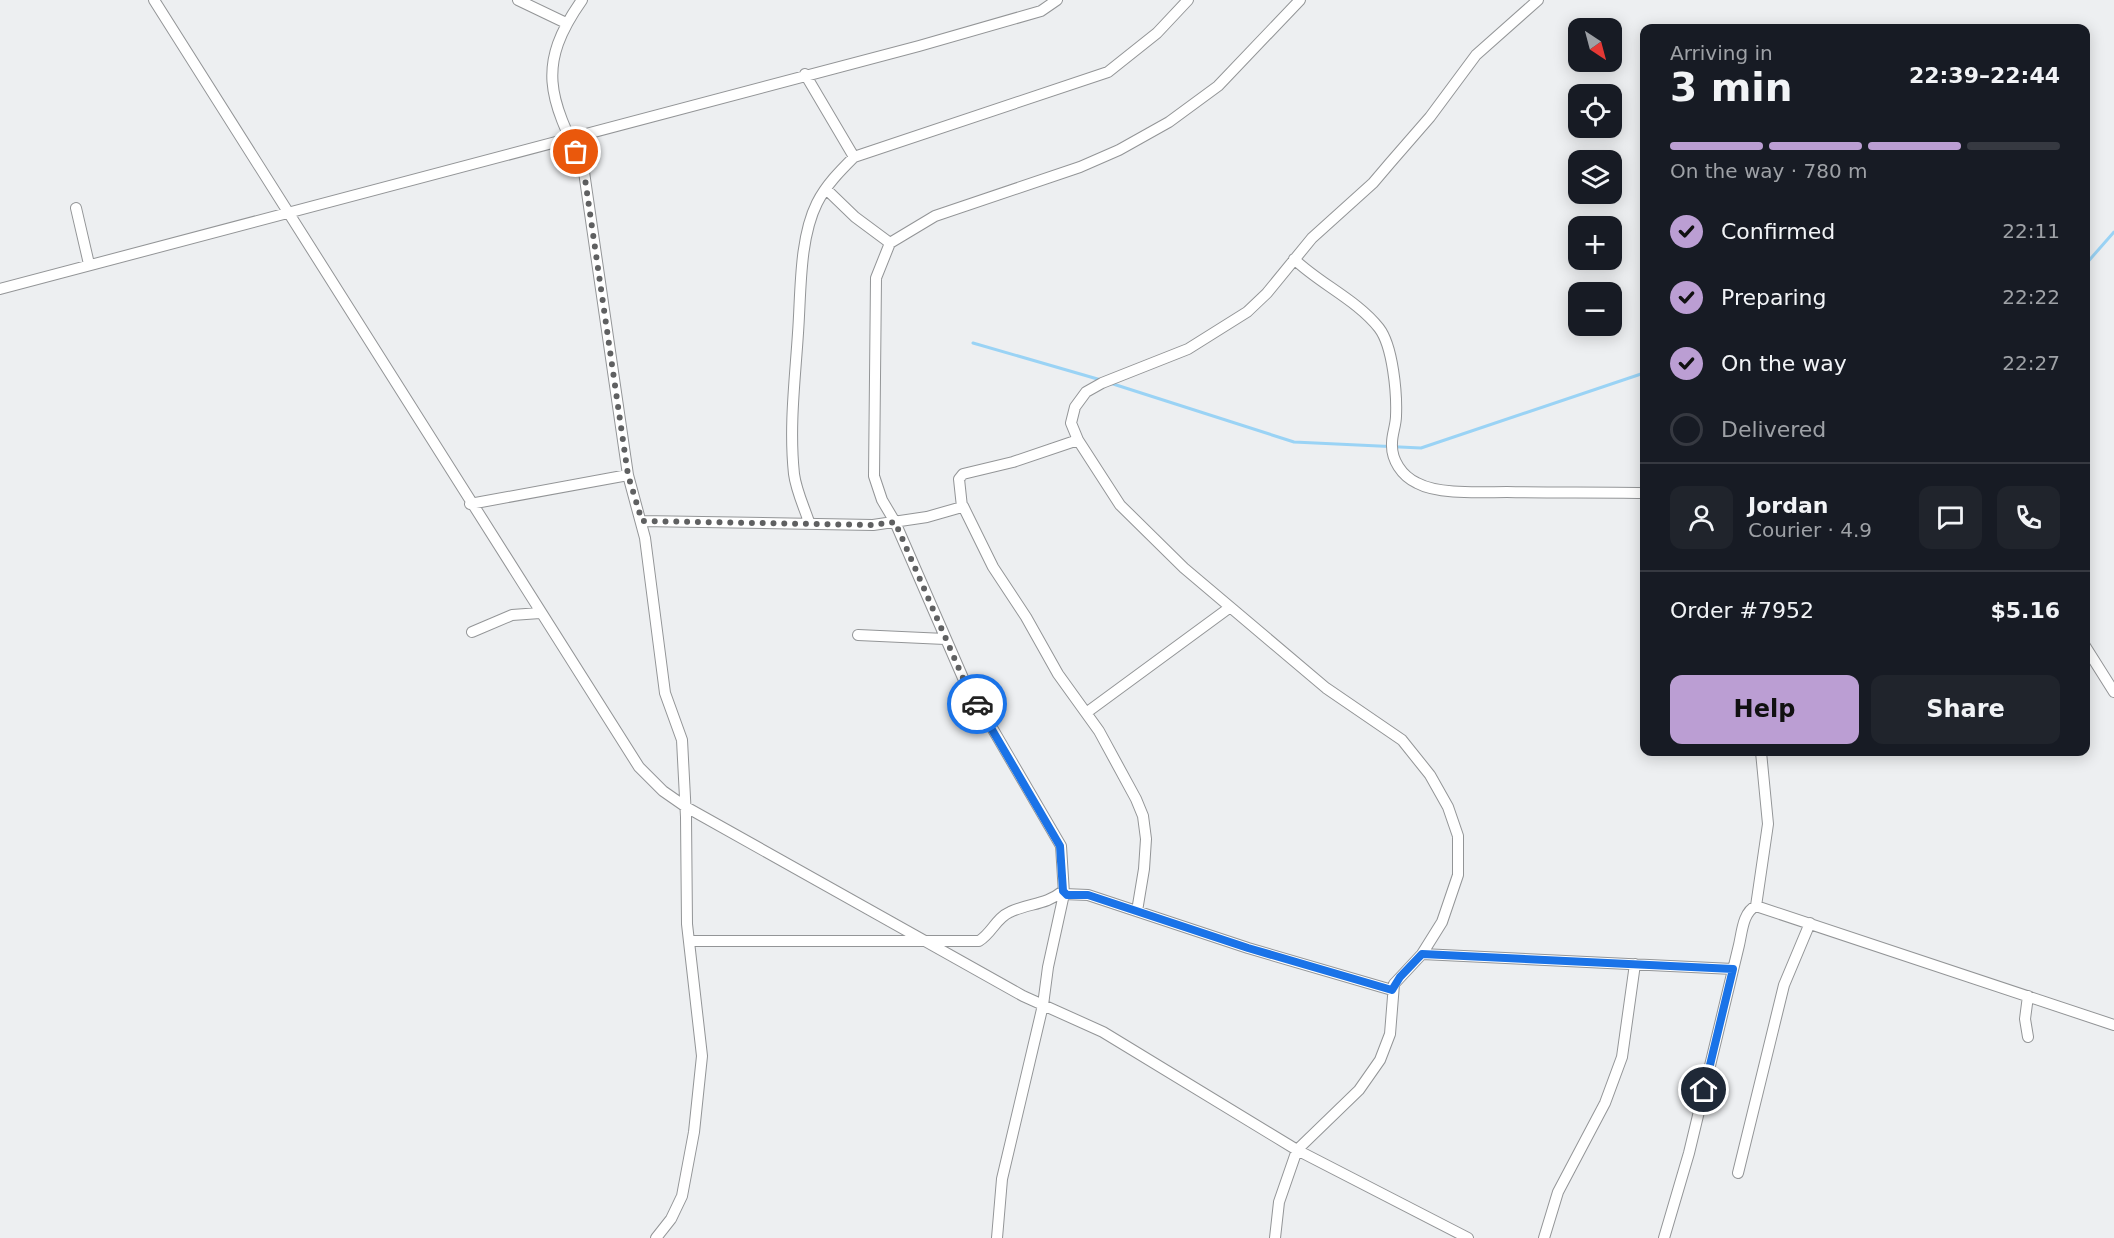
<!DOCTYPE html>
<html lang="en">
<head>
<meta charset="utf-8">
<style>
	:root { --surface:#171b24; --page:#20242c; --text:#f1f3f6; --muted:#9ea1a6; --line:#363941; --accent:#bb9ed3 }
	body { margin:0; font-family:"DejaVu Sans",sans-serif; background:var(--page); color:var(--text); height:100vh; display:flex; flex-direction:column; font-size:22px; white-space:nowrap }
	* { box-sizing:border-box; margin:0 }
	p { font-size:20px; color:var(--muted) }
	.icon { flex:none; width:33px; height:33px; fill:none; stroke:currentColor; stroke-width:2; stroke-linecap:round; stroke-linejoin:round }
	.map { position:relative; flex:1; overflow:hidden }
	.sheet { position:absolute; left:1640px; top:24px; width:450px; height:732px; display:flex; flex-direction:column; background:var(--surface); border-radius:12px; box-shadow:0 3px 15px #0003 }
	.sheet>* { flex:none }
	.needle { width:39px; rotate:144deg }
	.controls { position:absolute; left:1568px; top:18px; display:grid; gap:12px }
	.controls a { display:grid; place-items:center; width:54px; height:54px; border-radius:12px; background:var(--surface); box-shadow:0 3px 15px #0003; font-size:30px }
	.pin { position:absolute; display:grid; place-items:center; width:51px; height:51px; color:#fff; margin:-26px; border:3px solid #fff; border-radius:50%; box-shadow:0 2px 6px #0007 }
	.courier { position:absolute; display:grid; place-items:center; width:60px; height:60px; margin:-30px; border:4px solid #1a73e8; border-radius:50%; background:#fff; color:#222; box-shadow:0 2px 8px #0007 }
	.headline em { font-style:normal; font-weight:800 }
	.headline div { display:flex; flex-direction:column-reverse }
	.headline { display:flex; align-items:center; justify-content:space-between; height:102px; padding:0 30px }
	h1 { font-size:39px; font-weight:800; line-height:45px }
	.bar { display:grid; grid-template-columns:repeat(4,1fr); gap:9px 6px; align-content:center; height:72px; padding:0 30px }
	.bar i { height:8px; border-radius:4px; background:var(--line) }
	.bar .current { background:var(--accent) }
	.bar p { grid-column:span 4 }
	.line { display:flex; align-items:center; gap:15px; padding:0 30px; border-top:2px solid var(--line) }
	.line div { flex:1 }
	.round { display:grid; place-items:center; flex:none; width:63px; height:63px; border-radius:12px; background:var(--page) }
	ol { padding:0 30px; list-style:none }
	li { display:flex; align-items:center; gap:18px; height:66px }
	li p { margin-inline-start:auto }
	li .icon { padding:6px; border-radius:50%; background:var(--accent); color:#111; stroke-width:4 }
	li:last-child { color:var(--muted) }
	li i { width:33px; height:33px; border:3px solid var(--line); border-radius:50% }
	.action { display:flex; gap:12px; margin-top:auto; padding:12px 30px }
	.action a { flex:1; height:69px; border-radius:12px; background:var(--accent); color:#111; font-size:24px; font-weight:800; line-height:69px; text-align:center }
	.action a+a { background:var(--page); color:var(--text) }
	.map>svg:first-child { display:block }
	.lines { fill:none; stroke-linecap:round; stroke-linejoin:round }
	.stream { stroke:#9ad3f5; stroke-width:3 }
	.minor-casing { stroke:#939597; stroke-width:12 }
	.minor { stroke:#fff; stroke-width:10 }
	.done { stroke:#5f6061; stroke-width:6; stroke-dasharray:0 10.8 }
	.route { stroke:#1a73e8; stroke-width:8 }
</style>
</head>
<body>
<div class="map">
<svg width="2114" height="1238" viewBox="0 0 2114 1238">
	<rect width="100%" height="100%" fill="#edeff1"/>
	<g class="lines">
		<!-- stream -->
		<path class="stream" d="M2085 265 2114 232
			M973 343 1101 380
			M1110 383 1294 442 1421 448 1644 373"/>
		<defs>
			<path id="minor" d="M154 0 639 767 663 791 686 807 1023 996 1103 1032 1297 1150 1468 1238
				M518 0 566 23
				M582 0C536 65 549 98 583 165L628 475 645 538 665 693 682 740 686 817 687 924 702 1056 694 1132 682 1196 671 1219 656 1238
				M1300 0 1218 86 1169 122 1119 150 1080 167 935 216 890 243 876 278 874 476 882 500 895 522 963 678 1061 846 1064 894 1088 895 1248 948 1392 990
				M805 74 854 157
				M826 189 855 217 890 243
				M76 208 89 264
				M1294 259C1320 284 1357 300 1379 328 1393 346 1397 394 1396 416 1396 425 1392 434 1392 443 1391 460 1402 476 1417 483 1439 495 1482 492 1507 492 1553 493 1598 492 1644 493
				M0 289 919 46 1041 11 1057 0
				M470 504 628 475
				M963 506 993 567 1026 617 1058 674 1099 731 1136 799 1143 816 1146 839 1144 869 1137 911
				M641 521 873 525 927 517 962 507 959 479 963 474 1013 462 1078 440
				M809 522C804 507 796 490 794 474 789 427 795 380 798 333 801 293 799 239 817 203 826 185 840 171 854 157L1108 72 1157 33 1188 0
				M472 632 512 615 540 613
				M858 635 945 639
				M2085 646 2114 692
				M1086 713 1229 608
				M1756 906 1768 824 1761 752
				M689 941H979C992 933 996 918 1010 912 1029 903 1046 905 1063 891
				M1422 954 1733 969
				M2028 996 2025 1019 2028 1037
				M1738 1173 1784 985 1810 923
				M997 1238 1002 1179 1043 1005 1048 967 1064 894
				M1275 1238 1279 1202 1297 1150 1359 1090 1380 1060 1390 1034 1394 984 1422 954 1442 922 1458 875V836L1448 807 1430 775 1402 740 1326 688 1184 568 1120 505 1078 440 1071 423 1075 407 1086 392 1102 383 1188 349 1247 312 1267 293 1312 238 1373 183 1390 163 1430 117 1476 55 1538 0
				M1544 1238 1558 1192 1605 1103 1622 1057 1635 964
				M1664 1238 1689 1153 1739 945C1742 932 1743 912 1756 906L2114 1025"/>
		</defs>
		<!-- minor casing -->
		<use href="#minor" class="minor-casing"/>
		<!-- minor -->
		<use href="#minor" class="minor"/>
	</g>
	<g class="lines">
		<!-- done -->
		<path class="done" d="M576 152 583 165 628 475 642 521 873 525 895 522 963 678 977 704"/>
		<!-- route -->
		<path class="route" d="M977 704 1060 846 1063 891 1067 895H1088L1248 948 1392 990 1400 977 1422 954 1733 969 1704 1090"/>
	</g>
</svg>
<div class="controls">
<a><svg class="needle" viewBox="-14 -14 28 28"><path d="M0-13l5 13h-10z" fill="#e53935"/><path d="M0 13l5-13h-10z" fill="#9ea1a6"/></svg></a>
<a><svg class="icon" aria-label="locate" viewBox="0 0 24 24"><circle cx="12" cy="12" r="6"/><path d="M12 2v4M12 18v4M2 12h4M18 12h4"/></svg></a>
<a><svg class="icon" aria-label="layers" viewBox="0 0 24 24"><path d="M12 4l9 5-9 5-9-5zM3 14l9 5 9-5"/></svg></a>
<a>+</a>
<a>−</a>
</div>
<div class="pin" style="left:576px;top:152px;background:#ea580c"><svg class="icon" aria-label="bag" viewBox="0 0 24 24"><path d="M5 8h14l-1 12H6zM9 8a3 3 0 0 1 6 0"/></svg></div>
<div class="pin" style="left:1704px;top:1090px;background:#1f2937"><svg class="icon" aria-label="home" viewBox="0 0 24 24"><path d="M3 11l9-7 9 7M6 9v11h12V9"/></svg></div>
<div class="courier" style="left:977px;top:704px"><svg class="icon" aria-label="car" viewBox="0 0 24 24"><path d="M5 17H2v-5l4-1 3-4h7l3 4 3 1v5h-3M9 17h6M6 11h13"/><circle cx="7" cy="17" r="2"/><circle cx="17" cy="17" r="2"/></svg></div>
<section class="sheet">
<div class="headline"><div><h1>3 min</h1><p>Arriving in</p></div><em>22:39–22:44</em></div>
<div class="bar"><i class="current"></i><i class="current"></i><i class="current"></i><i></i><p>On the way · 780 m</p></div>
<ol>
<li><svg class="icon" aria-label="check" viewBox="0 0 24 24"><path d="M5 12l5 5 9-10"/></svg>Confirmed<p>22:11</p></li>
<li><svg class="icon" aria-label="check" viewBox="0 0 24 24"><path d="M5 12l5 5 9-10"/></svg>Preparing<p>22:22</p></li>
<li><svg class="icon" aria-label="check" viewBox="0 0 24 24"><path d="M5 12l5 5 9-10"/></svg>On the way<p>22:27</p></li>
<li><i></i>Delivered</li>
</ol>
<div class="line" style="height:108px"><a class="round"><svg class="icon" aria-label="person" viewBox="0 0 24 24"><circle cx="12" cy="8" r="4"/><path d="M4 21q1-7 8-7t8 7"/></svg></a><div><b>Jordan</b><p>Courier · 4.9</p></div><a class="round"><svg class="icon" aria-label="chat" viewBox="0 0 24 24"><path d="M4 5h16v11H9l-5 4z"/></svg></a><a class="round"><svg class="icon" aria-label="phone" viewBox="0 0 24 24"><path d="M5 4h4l2 5-3 2q2 4 5 5l2-3 5 2v4C11 20 4 13 5 4z"/></svg></a></div>
<div class="line" style="height:78px"><div>Order #7952</div><b>$5.16</b></div>
<div class="action"><a>Help</a><a>Share</a></div>
</section>
</div>
</body>
</html>
